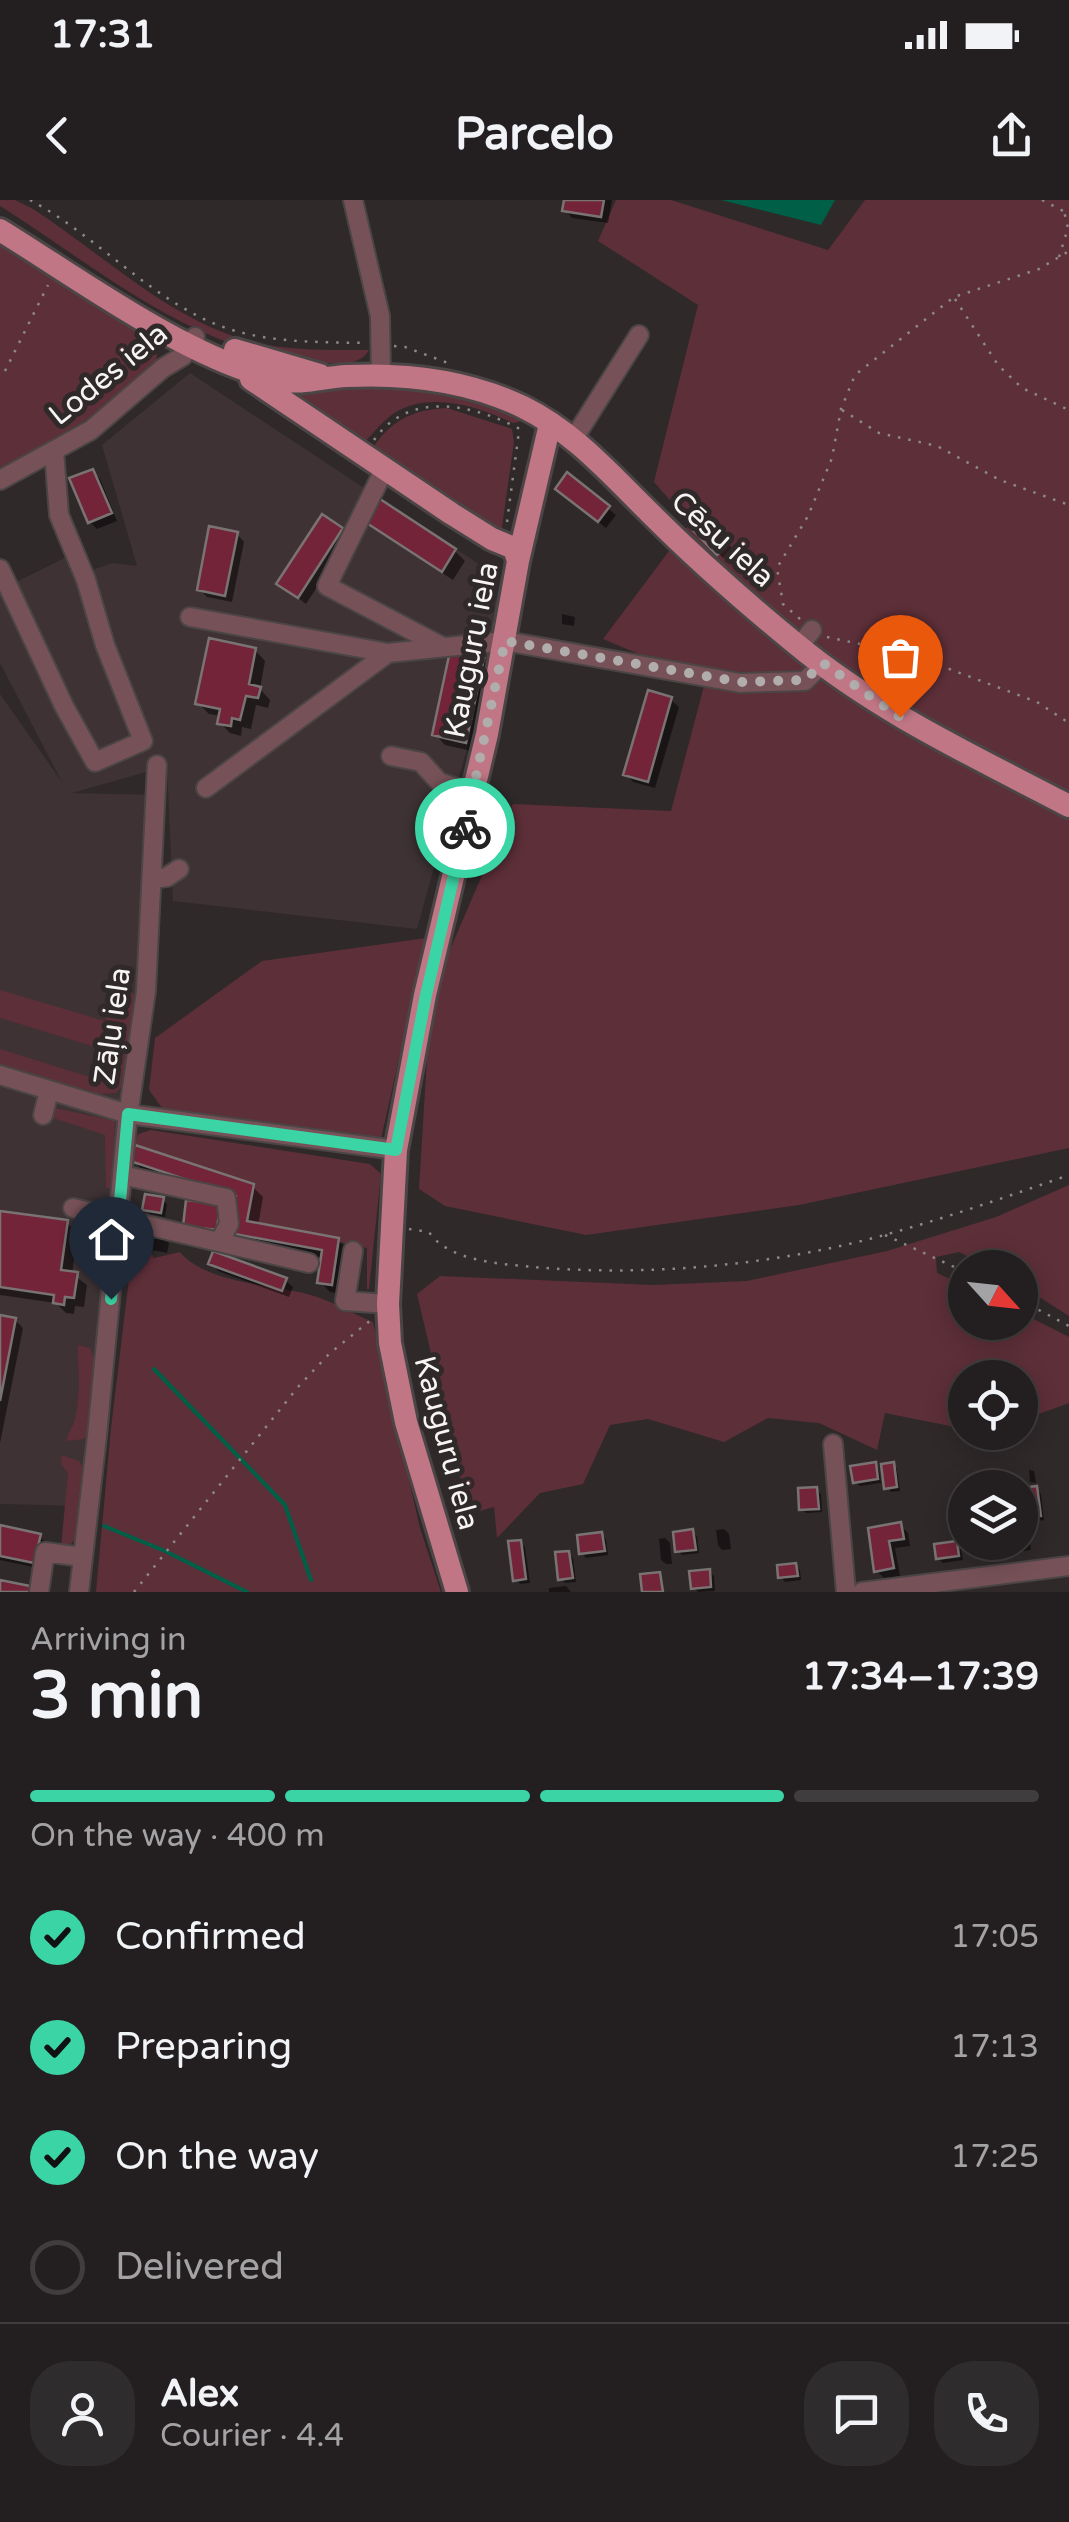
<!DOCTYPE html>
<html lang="en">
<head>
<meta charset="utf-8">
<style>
	:root { --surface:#231f20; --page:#2f2c2d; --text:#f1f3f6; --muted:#a3a2a5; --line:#403d3e; --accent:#3bd4a4 }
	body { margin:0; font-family:"Varela Round",sans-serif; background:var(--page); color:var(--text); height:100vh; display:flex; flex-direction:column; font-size:38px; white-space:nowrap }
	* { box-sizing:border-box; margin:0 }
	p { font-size:32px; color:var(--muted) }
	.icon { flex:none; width:55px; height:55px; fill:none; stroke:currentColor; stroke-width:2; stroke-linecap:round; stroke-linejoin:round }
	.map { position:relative; height:1392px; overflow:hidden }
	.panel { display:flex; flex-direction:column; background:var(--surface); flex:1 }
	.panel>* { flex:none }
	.needle { width:65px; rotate:117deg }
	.tools { position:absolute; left:948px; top:1050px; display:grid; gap:20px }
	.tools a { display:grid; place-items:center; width:90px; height:90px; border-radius:50%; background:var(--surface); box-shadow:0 5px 25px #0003,0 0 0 2px var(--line); font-size:50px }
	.pin { position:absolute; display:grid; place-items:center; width:85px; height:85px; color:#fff; margin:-102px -42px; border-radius:50% 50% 50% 0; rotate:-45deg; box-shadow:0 0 10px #0007 }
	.pin .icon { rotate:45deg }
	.courier { position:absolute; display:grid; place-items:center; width:100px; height:100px; margin:-50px; border:8px solid #3bd4a4; border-radius:50%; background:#fff; color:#222; box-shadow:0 2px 12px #0007 }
	.summary em { font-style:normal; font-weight:700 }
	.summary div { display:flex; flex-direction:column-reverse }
	.summary { display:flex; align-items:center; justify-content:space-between; height:170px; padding:0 30px }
	h1 { font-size:65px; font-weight:700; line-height:75px }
	.bar { display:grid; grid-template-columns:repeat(4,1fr); gap:15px 10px; align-content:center; height:120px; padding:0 30px }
	.bar i { height:12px; border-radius:8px; background:var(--line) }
	.bar .current { background:var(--accent) }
	.bar p { grid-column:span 4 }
	.line { display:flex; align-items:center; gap:25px; padding:0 30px; border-top:2px solid var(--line) }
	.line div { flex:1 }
	.round { display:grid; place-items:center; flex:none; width:105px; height:105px; border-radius:40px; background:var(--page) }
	ol { padding:0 30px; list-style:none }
	li { display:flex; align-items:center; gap:30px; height:110px }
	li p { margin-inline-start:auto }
	li .icon { padding:10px; border-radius:50%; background:var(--accent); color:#111; stroke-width:4 }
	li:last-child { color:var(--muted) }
	li i { width:55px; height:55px; border:5px solid var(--line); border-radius:50% }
	.status { display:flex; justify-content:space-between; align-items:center; height:70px; padding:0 50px; background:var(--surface); direction:ltr }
	.status svg { height:28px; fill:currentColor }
	header { display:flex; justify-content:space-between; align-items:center; height:130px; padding:0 30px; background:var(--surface); font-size:45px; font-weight:700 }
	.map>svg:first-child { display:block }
	.built { fill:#3e3234 }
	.green { fill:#5d2f39 }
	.water { fill:#006047 }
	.shadow { fill:#0007 }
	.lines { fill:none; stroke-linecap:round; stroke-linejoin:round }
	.stream { stroke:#006047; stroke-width:4 }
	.building { fill:#732439; stroke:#797374; stroke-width:2.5 }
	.minor-casing { stroke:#4b4546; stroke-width:22 }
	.major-casing { stroke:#4b4546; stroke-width:28 }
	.path { stroke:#8d8989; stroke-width:2.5; stroke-dasharray:2.5 8; stroke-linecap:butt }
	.minor { stroke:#765258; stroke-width:18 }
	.major { stroke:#c07684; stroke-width:22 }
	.done { stroke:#b1adad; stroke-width:10; stroke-dasharray:0 18 }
	.route { stroke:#3bd4a4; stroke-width:12 }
	.labels { text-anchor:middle; stroke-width:10; stroke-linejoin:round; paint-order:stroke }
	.street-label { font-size:30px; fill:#f7f4f4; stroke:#2f292a }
</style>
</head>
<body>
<div class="status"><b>17:31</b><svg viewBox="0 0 49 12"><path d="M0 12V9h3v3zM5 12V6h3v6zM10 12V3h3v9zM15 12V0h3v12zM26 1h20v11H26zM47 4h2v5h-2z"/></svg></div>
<header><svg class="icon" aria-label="back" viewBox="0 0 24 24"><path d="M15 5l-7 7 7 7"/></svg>Parcelo<svg class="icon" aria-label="share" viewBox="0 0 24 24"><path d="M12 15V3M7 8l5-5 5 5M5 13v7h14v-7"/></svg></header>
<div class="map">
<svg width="1069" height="1392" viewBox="0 0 1069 1392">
	<rect width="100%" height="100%" fill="#2f292a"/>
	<!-- built -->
	<path class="built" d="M190 173 494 374 499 398 466 552 417 729 173 701 167 566 72 593 156 595 87 1306 0 1304V494L62 582 0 463V390L69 356 77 375 113 363 137 366 102 245Z"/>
	<!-- green -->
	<path class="green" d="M0 0H15L33 9C103 54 170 121 253 142 290 151 331 150 369 150 361 165 343 163 328 163 201 159 103 71 0 6Z
		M616 0H671L828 50 865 0H1069V948L799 1005 586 1035 445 1006 419 989 431 793 513 604 671 611 705 482 603 439 690 323 654 282 698 105 598 41Z
		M0 37 159 136 156 166 110 206 0 270Z
		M277 184 369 189 418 187 468 194 523 213 519 222 513 223C480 207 431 191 396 212 383 220 372 235 361 246Z
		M447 208 512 229 514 242 501 334 370 252C390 221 410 210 447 208Z
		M426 738 381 939 262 926 162 908 149 890 155 838 262 761Z
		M0 790 105 821 118 791 134 794 137 804 123 885 116 893 101 894 0 866V849L106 882 115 853 0 818Z
		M55 908 115 921 111 988H106L105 935 50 917Z
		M151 930 370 964 381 974 369 1089H367V1048L339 1042V1038L332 1036 247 1021 253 984 135 945 138 934Z
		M1069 985V1116L1020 1085V1068L988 1067 959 1052 936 1057 937 1073 965 1086V1122H1020V1112L1069 1137V1203L1020 1221V1178H965V1229L885 1213 877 1250 819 1223 768 1218 724 1242 648 1219 610 1225 583 1284 540 1293 497 1338 494 1307 469 1314 417 1094 440 1076 654 1085 747 1081 887 1051 996 1017Z
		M135 1029 154 1058 180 1052C206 1083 268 1084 307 1094 329 1099 351 1113 373 1122L420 1328 441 1392H96L111 1228Z
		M78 1145 90 1148 97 1164 89 1231 84 1239 66 1241C68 1233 73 1227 75 1219 81 1194 78 1170 78 1145Z
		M62 1255 79 1261 83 1268C83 1290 86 1334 67 1348L61 1347 68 1273 61 1264Z"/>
	<!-- water -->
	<path class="water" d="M721 0H835L821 25Z"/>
	<!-- shadow -->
	<path class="shadow" d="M566 0H612L608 23 572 18 565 10Z
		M93 271 100 279 117 321 97 329 90 322Z
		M568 276 616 315 606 328 565 296Z
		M378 301 455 351 465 361 453 380 376 330 366 320Z
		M701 316 733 349 723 358 692 325Z
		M342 330 349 338 306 404 280 384Z
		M237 334 244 342 232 402 207 397 199 389Z
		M562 414 575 417 574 426 562 424Z
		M255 450 265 461 260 489 270 500 268 508 256 505 251 529 242 527 241 536 230 533 220 523 221 516 209 514 198 503Z
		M483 460 494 471 476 552 445 545 435 534Z
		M671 500 679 507 655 588 633 582 626 574Z
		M133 960 252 986 263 997 258 1026 338 1040 349 1051 342 1094 330 1092 320 1082 323 1058 243 1043 232 1033 238 1002 143 971Z
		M163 1000 167 1004 165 1017 150 1014 145 1009Z
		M0 1013 67 1023 78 1033 72 1074 87 1085 84 1107 75 1106 74 1114 66 1113 56 1103 0 1095Z
		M149 1037 165 1039 169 1044 167 1053 152 1050 148 1045Z
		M211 1063 285 1080 293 1087 289 1097 218 1071Z
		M0 1117 15 1120 23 1128 0 1243Z
		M875 1264 879 1269 881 1283 886 1282 860 1286 855 1282Z
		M893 1265 897 1269 900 1291 891 1292 887 1287Z
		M1029 1270 1034 1271 1036 1283 1030 1282Z
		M1036 1289 1041 1294 1044 1320 1032 1322 1027 1317Z
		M816 1290 821 1294 822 1312 806 1313 801 1309Z
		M900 1325 908 1333 910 1346 895 1348 900 1376 884 1378 877 1371 871 1330Z
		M0 1328 39 1336 47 1344 42 1369 0 1360Z
		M724 1329 729 1334 731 1349 722 1350 718 1345 716 1330Z
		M1025 1331 1029 1336 1031 1350 1017 1352 1012 1342H1020V1332Z
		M692 1332 697 1336 699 1353 682 1355 678 1351Z
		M601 1334 606 1339 608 1355 586 1358 582 1353Z
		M665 1338 670 1343 672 1364H666L661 1360 659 1339Z
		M520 1342 525 1347 530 1383 520 1384 516 1379Z
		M957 1344 961 1349 963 1360 943 1363 938 1358Z
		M568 1353 573 1358 576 1382 565 1383 561 1378Z
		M795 1365 800 1370 801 1380 785 1382 781 1377Z
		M709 1371 714 1376 715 1391 698 1392 694 1388Z
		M566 1386 571 1392H549V1388Z"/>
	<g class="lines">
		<!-- stream -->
		<path class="stream" d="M154 1169 285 1305 311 1380
			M104 1326 165 1351 247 1392"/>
	</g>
	<!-- building -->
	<path class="building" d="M564 0H604L601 17 562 11Z
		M93 269 112 313 88 323 69 278Z
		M567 272 610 306 598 322 555 289Z
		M377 297 456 349 442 372 362 320Z
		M701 312 730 343 717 355 688 325Z
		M322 314 343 328 298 398 276 384Z
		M209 326 238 332 225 396 197 390Z
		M209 438 256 448 249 484 261 487 258 498 246 496 240 520 232 518 231 526 217 524 220 509 195 504Z
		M450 451 484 458 466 543 432 535Z
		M648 490 672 497 648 582 623 575Z
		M135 945 254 984 247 1021 339 1038 332 1085 317 1083 322 1050 229 1033 236 996 130 961Z
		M145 994 164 997 161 1013 142 1010Z
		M186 1000 220 1004 217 1030 183 1026Z
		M0 1011 68 1020 61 1070 78 1072 74 1098 65 1097 64 1105 53 1103 54 1095 0 1087Z
		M213 1051 287 1078 282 1091 208 1064Z
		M0 1115 16 1118 0 1201Z
		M876 1262 878 1279 853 1283 850 1266Z
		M894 1262 897 1287 884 1289 881 1264Z
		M1037 1286 1041 1316 1025 1318 1021 1288Z
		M817 1287 819 1309 799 1310 798 1288Z
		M901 1322 904 1339 889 1341 894 1368 874 1372 868 1328Z
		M0 1325 41 1334 34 1363 0 1356Z
		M693 1329 696 1350 675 1352 673 1332Z
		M602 1332 605 1351 579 1354 577 1335Z
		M521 1340 526 1379 513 1381 508 1341Z
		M957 1341 959 1356 936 1359 934 1344Z
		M569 1351 573 1378 558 1380 555 1352Z
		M796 1363 798 1376 778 1378 777 1365Z
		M710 1369 711 1387 691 1389 689 1371Z
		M660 1372 663 1392H642L640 1374Z
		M0 1380 35 1387 34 1392H0Z"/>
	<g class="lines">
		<defs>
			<path id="minor" d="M353 0 380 116 381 174
				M573 240 639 135
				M385 268 327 386 443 447
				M0 280 91 230 163 168 183 156 195 137
				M0 369 64 506 95 562 143 541 105 445 86 380 59 315 54 251
				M190 417 388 453
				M799 447 812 430
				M391 556 421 562 439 582 473 593
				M206 588 388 453 505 441 740 483 805 481 823 463
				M154 679 167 677 179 669
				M0 875 128 914 396 950
				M43 915 49 891
				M131 977 226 998 229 1024 220 1041
				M73 1008 309 1063
				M353 1051 345 1101 388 1104
				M833 1244 846 1392
				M39 1392 45 1352 82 1357
				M79 1392 97 1236 127 923 146 791 157 565
				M862 1392 1069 1366"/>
			<path id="major" d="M0 30C81 80 186 158 279 180 300 185 325 177 346 176 407 173 467 180 523 207 574 232 610 274 650 313 696 359 746 403 796 444 878 512 976 557 1069 606
				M235 150 320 175
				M251 179 452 314 492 339 514 348 518 361
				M457 1392 406 1222 390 1143 388 1104 396 950 425 795 487 534 518 361 550 224"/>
		</defs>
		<!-- minor casing -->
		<use href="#minor" class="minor-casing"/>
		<!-- major casing -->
		<use href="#major" class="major-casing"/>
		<!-- path -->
		<path class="path" d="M30 0C98 36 155 105 229 129 273 143 320 142 366 143
			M1042 0 1069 14
			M1059 57 1068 28 1064 11
			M955 99 998 165 1022 188 1069 210
			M394 146 405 147 448 163
			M5 171 48 85
			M842 210 879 233 937 246 1000 280 1069 305
			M374 240C409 190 472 204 520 229
			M507 322 519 231
			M800 419 783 404 777 368 808 316 832 258 841 209 855 175 954 97 1039 69 1069 51
			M827 437 912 455 1037 502 1069 523
			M409 1029 429 1032C448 1061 501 1064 533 1067 647 1077 778 1065 888 1034 949 1017 1009 996 1069 975
			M885 1035 965 1072
			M1020 1100 1069 1126
			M134 1392 298 1187 329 1154 371 1120"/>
		<!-- minor -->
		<use href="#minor" class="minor"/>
		<!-- major -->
		<use href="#major" class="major"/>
	</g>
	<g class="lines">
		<!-- done -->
		<path class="done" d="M465 628 505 441 740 482 805 480 823 463 900 517"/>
		<!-- route -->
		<path class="route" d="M111 1099 128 914 396 950 426 795 465 628"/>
	</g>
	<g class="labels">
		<!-- street labels -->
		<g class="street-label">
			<text transform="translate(108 174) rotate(-39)" y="10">Lodes iela</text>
			<text transform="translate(723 339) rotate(42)" y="10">Cēsu iela</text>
			<text transform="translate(471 450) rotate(-79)" y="10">Kauguru iela</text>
			<text transform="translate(112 826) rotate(-82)" y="10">Zāļu iela</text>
			<text transform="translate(447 1243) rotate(75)" y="10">Kauguru iela</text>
		</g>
	</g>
</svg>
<div class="tools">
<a><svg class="needle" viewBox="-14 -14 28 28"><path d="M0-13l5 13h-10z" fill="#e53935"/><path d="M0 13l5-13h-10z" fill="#a3a2a5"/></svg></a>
<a><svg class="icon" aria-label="locate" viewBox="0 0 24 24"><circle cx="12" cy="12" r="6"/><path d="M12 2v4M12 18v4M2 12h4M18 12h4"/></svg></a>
<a><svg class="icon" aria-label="layers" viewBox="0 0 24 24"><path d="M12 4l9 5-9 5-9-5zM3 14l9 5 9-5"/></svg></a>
</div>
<div class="pin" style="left:900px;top:517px;background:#ea580c"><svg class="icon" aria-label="bag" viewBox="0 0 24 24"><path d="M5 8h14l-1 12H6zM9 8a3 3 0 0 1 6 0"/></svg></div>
<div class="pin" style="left:111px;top:1099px;background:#1f2937"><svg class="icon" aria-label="home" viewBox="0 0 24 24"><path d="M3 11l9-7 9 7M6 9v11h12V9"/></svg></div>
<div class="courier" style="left:465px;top:628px"><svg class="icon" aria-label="bike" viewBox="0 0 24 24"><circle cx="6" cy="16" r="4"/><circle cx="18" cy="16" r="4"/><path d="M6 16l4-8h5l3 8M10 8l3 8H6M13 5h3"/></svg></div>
</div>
<section class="panel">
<div class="summary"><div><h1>3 min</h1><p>Arriving in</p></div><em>17:34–17:39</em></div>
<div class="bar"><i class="current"></i><i class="current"></i><i class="current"></i><i></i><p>On the way · 400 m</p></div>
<ol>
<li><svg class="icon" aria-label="check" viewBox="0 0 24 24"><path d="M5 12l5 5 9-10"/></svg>Confirmed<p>17:05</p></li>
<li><svg class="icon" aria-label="check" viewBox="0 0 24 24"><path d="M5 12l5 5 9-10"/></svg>Preparing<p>17:13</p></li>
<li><svg class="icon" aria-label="check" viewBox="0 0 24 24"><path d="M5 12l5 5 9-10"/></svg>On the way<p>17:25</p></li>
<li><i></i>Delivered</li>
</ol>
<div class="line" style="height:180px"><a class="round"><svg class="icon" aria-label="person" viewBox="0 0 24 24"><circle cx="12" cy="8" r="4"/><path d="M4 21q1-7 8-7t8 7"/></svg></a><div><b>Alex</b><p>Courier · 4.4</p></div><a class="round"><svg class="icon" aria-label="chat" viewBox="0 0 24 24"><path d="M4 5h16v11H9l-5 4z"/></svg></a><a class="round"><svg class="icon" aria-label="phone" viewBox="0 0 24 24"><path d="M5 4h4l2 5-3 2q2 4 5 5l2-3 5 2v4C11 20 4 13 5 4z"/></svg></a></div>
</section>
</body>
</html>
